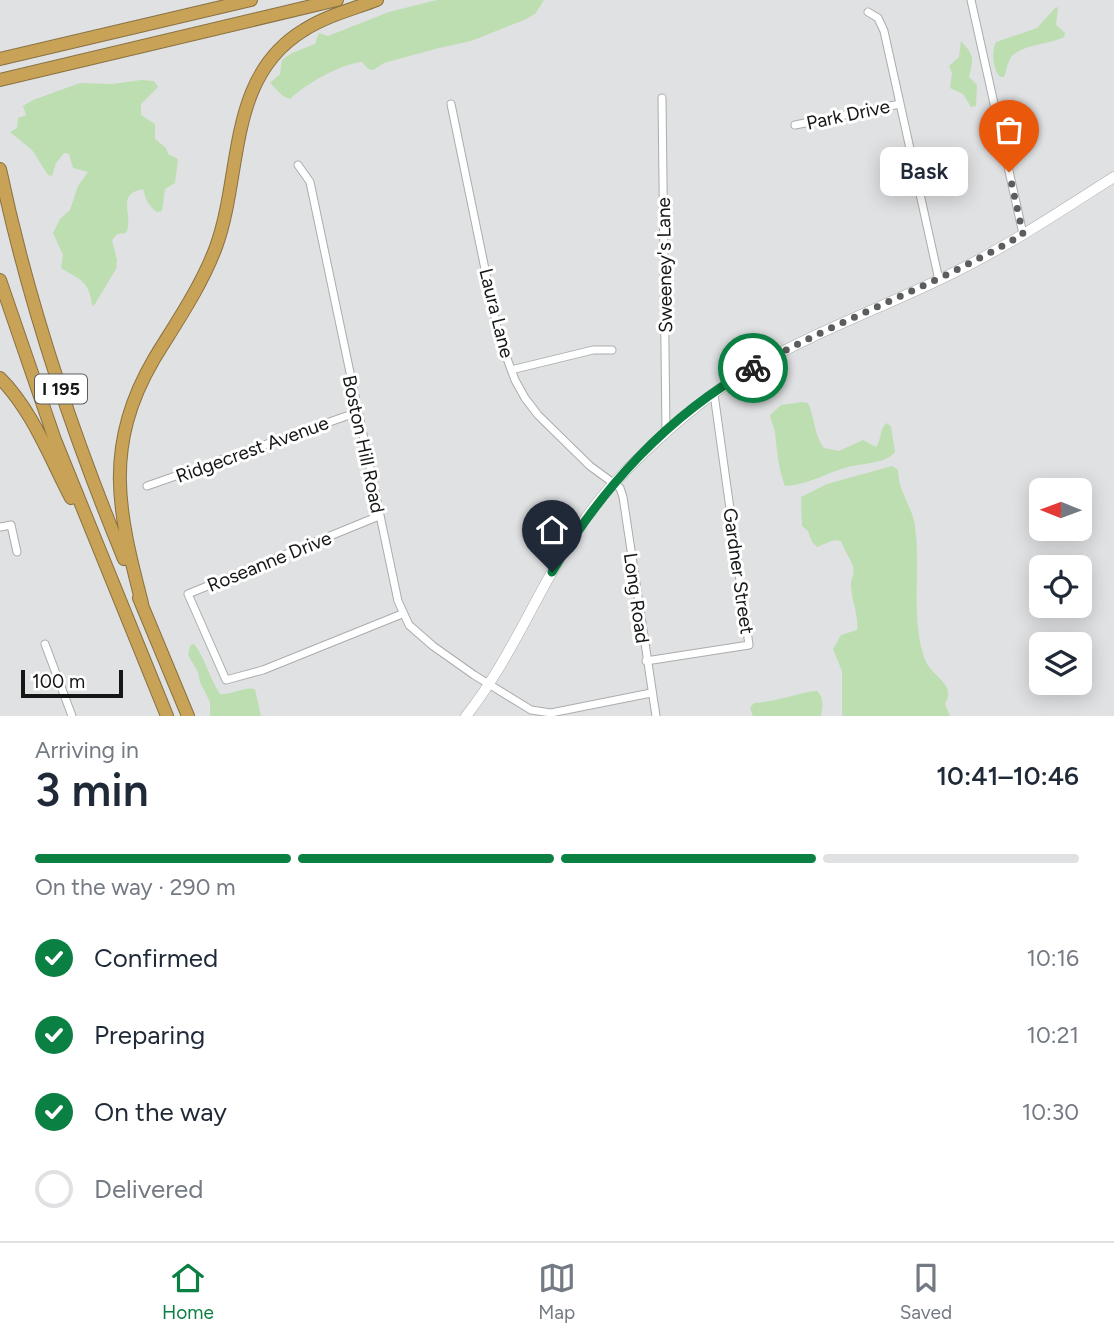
<!DOCTYPE html>
<html lang="en">
<head>
<meta charset="utf-8">
<style>
	:root { --surface:#fff; --page:#f6f6f7; --text:#1f2937; --muted:#747a83; --line:#e0e1e3; --accent:#0b8043 }
	body { margin:0; font-family:Figtree,sans-serif; background:var(--page); color:var(--text); height:100vh; display:flex; flex-direction:column; font-size:26px; white-space:nowrap }
	* { box-sizing:border-box; margin:0 }
	p { font-size:23px; color:var(--muted) }
	.icon { flex:none; width:38px; height:38px; fill:none; stroke:currentColor; stroke-width:2; stroke-linecap:round; stroke-linejoin:round }
	.map { position:relative; height:716px; overflow:hidden }
	.details { display:flex; flex-direction:column; background:var(--surface); flex:1 }
	.details>* { flex:none }
	.needle { width:46px; rotate:271deg }
	.tools { position:absolute; left:1029px; top:478px; display:grid; gap:14px }
	.tools a { display:grid; place-items:center; width:63px; height:63px; border-radius:10px; background:var(--surface); box-shadow:0 4px 18px #0003; font-size:35px }
	.scale { position:absolute; left:21px; bottom:18px; width:102px; box-sizing:border-box; padding-left:7px; border:4px solid #151616; border-top:0; font-size:19px; line-height:24px; white-space:nowrap; color:#151616; -webkit-text-stroke:5px #fff; paint-order:stroke }
	.pin { position:absolute; display:grid; place-items:center; width:60px; height:60px; color:#fff; margin:-72px -30px; border-radius:50% 50% 50% 0; rotate:-45deg; box-shadow:0 0 7px #0007 }
	.pin .icon { rotate:45deg }
	.courier { position:absolute; display:grid; place-items:center; width:70px; height:70px; margin:-35px; border:5px solid #0b8043; border-radius:50%; background:#fff; color:#222; box-shadow:0 2px 9px #0007 }
	.bubble { position:absolute; height:49px; border-radius:10px; background:var(--surface); box-shadow:0 4px 18px #0003; font-size:23px; font-weight:600; line-height:49px; text-align:center }
	.summary em { font-style:normal; font-weight:600 }
	.summary div { display:flex; flex-direction:column-reverse }
	.summary { display:flex; align-items:center; justify-content:space-between; height:119px; padding:0 35px }
	h1 { font-size:46px; font-weight:600; line-height:52px }
	.bar { display:grid; grid-template-columns:repeat(4,1fr); gap:10px 7px; align-content:center; height:84px; padding:0 35px }
	.bar i { height:9px; border-radius:5px; background:var(--line) }
	.bar .active { background:var(--accent) }
	.bar p { grid-column:span 4 }
	ol { padding:0 35px; list-style:none }
	li { display:flex; align-items:center; gap:21px; height:77px }
	li p { margin-inline-start:auto }
	li .icon { padding:7px; border-radius:50%; background:var(--accent); color:#fff; stroke-width:4 }
	li:last-child { color:var(--muted) }
	li i { width:38px; height:38px; border:4px solid var(--line); border-radius:50% }
	.menu { display:flex; justify-content:space-around; align-items:center; height:98px; border-top:2px solid var(--line); background:var(--surface); font-size:19px; color:var(--muted) }
	.menu a { display:grid; justify-items:center; gap:4px }
	.menu .active { color:var(--accent) }
	.map>svg:first-child { display:block }
	.green { fill:#bcdeb1 }
	.lines { fill:none; stroke-linecap:round; stroke-linejoin:round }
	.minor-casing { stroke:#aaacad; stroke-width:9 }
	.secondary-casing { stroke:#aaacad; stroke-width:11 }
	.motorway-casing { stroke:#897140; stroke-width:14 }
	.minor { stroke:#fff; stroke-width:7 }
	.secondary { stroke:#fff; stroke-width:10 }
	.motorway { stroke:#c7a257; stroke-width:12 }
	.done { stroke:#5c5d5e; stroke-width:7; stroke-dasharray:0 12.6 }
	.route { stroke:#0b8043; stroke-width:9 }
	.labels { text-anchor:middle; stroke-width:6; stroke-linejoin:round; paint-order:stroke }
	.shield { fill:#fff; stroke:#5b5c5c; stroke-width:2 }
	.shield-label { font-size:18px; font-weight:bold; fill:#151616 }
	.street-label { font-size:19px; fill:#151616; stroke:#fff }
</style>
</head>
<body>
<div class="map">
<svg width="1114" height="716" viewBox="0 0 1114 716">
	<rect width="100%" height="100%" fill="#e0e1e3"/>
	<!-- green -->
	<path class="green" d="M437 0H544L535 14 524 20 471 41 439 48 384 63 373 70 368 69 362 62C341 64 305 84 290 99L283 96 270 83 280 74 282 60 292 53 315 44 319 33 328 36 389 12Z
		M1058 7 1056 25 1065 33 1064 37C1050 45 1016 44 1009 61 1007 66 1006 71 1004 77H1000C993 69 991 52 996 42L1037 28 1055 8Z
		M961 41C974 56 974 57 969 77L977 85 976 106 971 107 963 94 950 88 952 73 949 66 959 57Z
		M141 80 154 81 158 87 141 104V115L155 124V139L166 148 168 154 178 159 175 183 165 189 162 211 157 212C147 205 146 199 143 189 114 195 135 216 126 233L117 234 112 240 117 260 116 269 95 304 92 306C90 281 80 280 61 268L63 255 53 233 60 219 70 210 78 186 88 172 73 168 69 154 64 153 56 163 52 176 48 175 32 150 10 132 17 128 18 118 26 115 23 106 33 100 80 83 113 84Z
		M802 402 808 403C815 417 814 436 824 448L839 451 863 440 876 447C882 439 879 428 887 423L891 427 895 452C886 464 862 463 848 467 826 473 807 485 785 486 778 468 777 450 775 432 774 426 771 422 770 415L781 405Z
		M892 466 898 470C898 491 912 506 915 526 921 569 910 618 925 660 932 677 957 684 945 704L950 716H843L842 714V671L833 649 841 635 857 630C859 614 851 600 851 584 851 578 855 574 853 567 851 559 844 550 841 541L834 540 817 547 812 542 808 531 802 526 801 497 827 484Z
		M194 644C206 659 209 678 220 694 232 695 245 686 255 689L261 716H210V702L200 682 198 672 188 655 190 646Z
		M808 692 817 691C825 698 822 707 821 716H753L750 708 754 703C772 702 790 696 808 692Z"/>
	<g class="lines">
		<defs>
			<path id="minor" d="M971 0 1023 234
				M868 12 878 18 884 31 939 280
				M662 98 666 432
				M451 104 499 337 515 380 525 398 538 415 590 466 620 488 623 497 656 716
				M795 125 900 104
				M298 165 310 182 398 601 409 625 433 646 474 675 531 710 551 713 651 693
				M511 370 593 350H612
				M147 486 358 412
				M379 516 188 594 226 680 263 670 402 614
				M0 527 11 525 17 552
				M45 644 72 716
				M646 661 749 645 714 394"/>
			<path id="secondary" d="M466 716C524 643 551 549 616 481 656 439 700 399 750 369 816 331 887 306 955 272 1010 245 1062 210 1114 177"/>
			<path id="motorway" d="M0 59 251 0
				M0 80 337 0
				M0 169C28 302 72 433 124 559
				M0 280 55 440 167 716
				M0 378C32 410 50 458 71 498
				M139 598 188 716
				M142 603C118 511 103 446 154 359 176 323 201 287 216 247 243 173 226 77 304 30 326 16 353 9 377 0"/>
		</defs>
		<!-- minor casing -->
		<use href="#minor" class="minor-casing"/>
		<!-- secondary casing -->
		<use href="#secondary" class="secondary-casing"/>
		<!-- motorway casing -->
		<use href="#motorway" class="motorway-casing"/>
		<!-- minor -->
		<use href="#minor" class="minor"/>
		<!-- secondary -->
		<use href="#secondary" class="secondary"/>
		<!-- motorway -->
		<use href="#motorway" class="motorway"/>
	</g>
	<g class="lines">
		<!-- done -->
		<path class="done" d="M753 368C841 318 936 286 1023 234L1009 172"/>
		<!-- route -->
		<path class="route" d="M552 572C600 490 669 414 753 368"/>
	</g>
	<g class="labels">
		<!-- shield labels -->
		<rect class="shield" x="35" y="374.5" width="52" height="29" rx="5"/>
		<g class="shield-label">
			<text x="61" y="395">I 195</text>
		</g>
		<!-- street labels -->
		<g class="street-label">
			<text transform="translate(848 114) rotate(-12)" y="7">Park Drive</text>
			<text transform="translate(664 265) rotate(-91)" y="7">Sweeney's Lane</text>
			<text transform="translate(497 313) rotate(76)" y="7">Laura Lane</text>
			<text transform="translate(364 444) rotate(78)" y="7">Boston Hill Road</text>
			<text transform="translate(252 449) rotate(-20)" y="7">Ridgecrest Avenue</text>
			<text transform="translate(269 561) rotate(-22)" y="7">Roseanne Drive</text>
			<text transform="translate(739 571) rotate(82)" y="7">Gardner Street</text>
			<text transform="translate(637 598) rotate(82)" y="7">Long Road</text>
		</g>
	</g>
</svg>
<div class="tools">
<a><svg class="needle" viewBox="-14 -14 28 28"><path d="M0-13l5 13h-10z" fill="#e53935"/><path d="M0 13l5-13h-10z" fill="#747a83"/></svg></a>
<a><svg class="icon" aria-label="locate" viewBox="0 0 24 24"><circle cx="12" cy="12" r="6"/><path d="M12 2v4M12 18v4M2 12h4M18 12h4"/></svg></a>
<a><svg class="icon" aria-label="layers" viewBox="0 0 24 24"><path d="M12 4l9 5-9 5-9-5zM3 14l9 5 9-5"/></svg></a>
</div>
<div class="scale">100 m</div>
<div class="pin" style="left:1009px;top:172px;background:#ea580c"><svg class="icon" aria-label="bag" viewBox="0 0 24 24"><path d="M5 8h14l-1 12H6zM9 8a3 3 0 0 1 6 0"/></svg></div>
<div class="pin" style="left:552px;top:572px;background:#1f2937"><svg class="icon" aria-label="home" viewBox="0 0 24 24"><path d="M3 11l9-7 9 7M6 9v11h12V9"/></svg></div>
<div class="courier" style="left:753px;top:368px"><svg class="icon" aria-label="bike" viewBox="0 0 24 24"><circle cx="6" cy="16" r="4"/><circle cx="18" cy="16" r="4"/><path d="M6 16l4-8h5l3 8M10 8l3 8H6M13 5h3"/></svg></div>
<div class="bubble" style="left:880px;top:147px;width:88px">Bask</div>
</div>
<section class="details">
<div class="summary"><div><h1>3 min</h1><p>Arriving in</p></div><em>10:41–10:46</em></div>
<div class="bar"><i class="active"></i><i class="active"></i><i class="active"></i><i></i><p>On the way · 290 m</p></div>
<ol>
<li><svg class="icon" aria-label="check" viewBox="0 0 24 24"><path d="M5 12l5 5 9-10"/></svg>Confirmed<p>10:16</p></li>
<li><svg class="icon" aria-label="check" viewBox="0 0 24 24"><path d="M5 12l5 5 9-10"/></svg>Preparing<p>10:21</p></li>
<li><svg class="icon" aria-label="check" viewBox="0 0 24 24"><path d="M5 12l5 5 9-10"/></svg>On the way<p>10:30</p></li>
<li><i></i>Delivered</li>
</ol>
</section>
<nav class="menu">
<a class="active"><svg class="icon" aria-label="home" viewBox="0 0 24 24"><path d="M3 11l9-7 9 7M6 9v11h12V9"/></svg>Home</a>
<a><svg class="icon" aria-label="map" viewBox="0 0 24 24"><path d="M3 6l6-2 6 2 6-2v14l-6 2-6-2-6 2zM9 4v14M15 6v14"/></svg>Map</a>
<a><svg class="icon" aria-label="saved" viewBox="0 0 24 24"><path d="M7 4h10v16l-5-4-5 4z"/></svg>Saved</a>
</nav>
</body>
</html>
